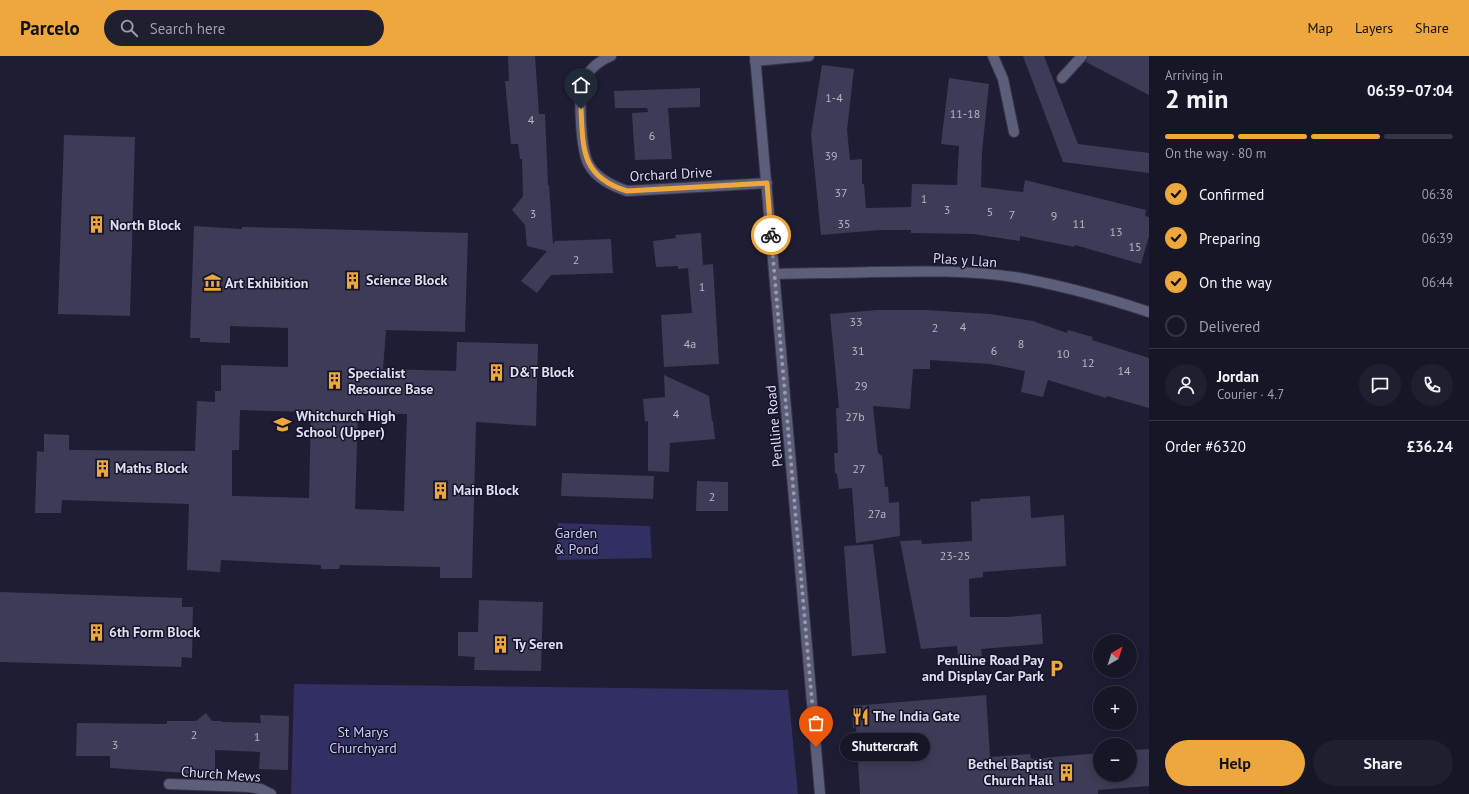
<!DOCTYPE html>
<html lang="en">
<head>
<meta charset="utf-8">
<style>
	:root { --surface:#161627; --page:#1f1f2f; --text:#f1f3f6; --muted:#9e9fa7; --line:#353544; --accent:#eea73d }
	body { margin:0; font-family:"PT Sans",sans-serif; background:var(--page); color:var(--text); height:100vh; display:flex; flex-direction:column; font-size:15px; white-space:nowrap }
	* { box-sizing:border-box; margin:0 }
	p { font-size:13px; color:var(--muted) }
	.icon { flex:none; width:22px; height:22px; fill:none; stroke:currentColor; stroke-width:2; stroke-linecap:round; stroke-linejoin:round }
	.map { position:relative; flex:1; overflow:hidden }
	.drawer { display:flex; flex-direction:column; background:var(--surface); width:320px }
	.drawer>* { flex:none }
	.needle { width:26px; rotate:39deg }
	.tools { position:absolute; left:1093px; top:578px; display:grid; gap:8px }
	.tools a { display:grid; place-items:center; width:44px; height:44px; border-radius:50%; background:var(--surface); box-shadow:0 2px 10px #0003,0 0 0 1px var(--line); font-size:20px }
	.pin { position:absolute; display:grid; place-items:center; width:34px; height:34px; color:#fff; margin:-41px -17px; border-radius:50% 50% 50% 0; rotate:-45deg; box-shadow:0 0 4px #0007 }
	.pin .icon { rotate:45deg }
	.courier { position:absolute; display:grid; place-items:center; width:40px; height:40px; margin:-20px; border:3px solid #eea73d; border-radius:50%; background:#fff; color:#222; box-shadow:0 1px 5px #0007 }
	.bubble { position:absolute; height:28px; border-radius:14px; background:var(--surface); box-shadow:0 2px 10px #0003,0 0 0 1px var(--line); font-size:13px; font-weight:700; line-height:28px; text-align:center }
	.overview em { font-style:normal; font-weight:700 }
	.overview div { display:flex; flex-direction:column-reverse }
	.overview { display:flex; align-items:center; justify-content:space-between; height:68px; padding:0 16px }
	h1 { font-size:26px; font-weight:700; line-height:30px }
	.bar { display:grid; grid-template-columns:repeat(4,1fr); gap:6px 4px; align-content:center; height:48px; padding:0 16px }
	.bar i { height:5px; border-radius:3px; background:var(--line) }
	.bar .selected { background:var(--accent) }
	.bar p { grid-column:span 4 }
	.line { display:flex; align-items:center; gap:10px; padding:0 16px; border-top:1px solid var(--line) }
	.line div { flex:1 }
	.round { display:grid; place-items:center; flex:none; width:42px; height:42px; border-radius:21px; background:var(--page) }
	ol { padding:0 16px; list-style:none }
	li { display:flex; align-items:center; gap:12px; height:44px }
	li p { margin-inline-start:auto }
	li .icon { padding:4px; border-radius:50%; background:var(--accent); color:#111; stroke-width:4 }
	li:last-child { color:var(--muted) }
	li i { width:22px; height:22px; border:2px solid var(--line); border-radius:50% }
	.cta { display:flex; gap:8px; margin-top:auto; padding:8px 16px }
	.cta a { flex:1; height:46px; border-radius:24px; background:var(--accent); color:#111; font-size:16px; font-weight:700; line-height:46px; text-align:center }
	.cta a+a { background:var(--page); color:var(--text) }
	header { display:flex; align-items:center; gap:24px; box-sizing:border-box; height:56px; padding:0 20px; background:var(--accent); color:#111 }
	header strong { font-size:19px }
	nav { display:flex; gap:22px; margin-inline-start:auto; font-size:14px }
	.search { width:280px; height:36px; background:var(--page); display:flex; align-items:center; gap:10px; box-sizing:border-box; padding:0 14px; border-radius:22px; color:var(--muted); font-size:15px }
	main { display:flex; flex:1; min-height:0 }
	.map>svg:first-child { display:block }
	.green { fill:#322f63 }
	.building { fill:#3c3c56; fill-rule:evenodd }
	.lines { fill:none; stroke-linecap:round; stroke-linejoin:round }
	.minor-casing { stroke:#373649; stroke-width:12 }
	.minor { stroke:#5d5e79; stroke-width:10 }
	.done { stroke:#9a9aad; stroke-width:4; stroke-dasharray:0 7.2 }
	.route { stroke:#eea73d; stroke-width:5 }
	.labels { text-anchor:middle; stroke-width:3; stroke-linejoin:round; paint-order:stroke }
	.number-label { font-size:12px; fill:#b5b6c8 }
	.street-label { font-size:14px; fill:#dddeee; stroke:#15142a }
	.poi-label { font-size:14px; font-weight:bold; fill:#dddeee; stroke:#15142a; text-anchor:start }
	.park-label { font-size:14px; fill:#c8caf5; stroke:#15142a }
</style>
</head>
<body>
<header>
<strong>Parcelo</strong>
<div class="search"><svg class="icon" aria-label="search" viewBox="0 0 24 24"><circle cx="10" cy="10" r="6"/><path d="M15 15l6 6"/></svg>Search here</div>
<nav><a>Map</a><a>Layers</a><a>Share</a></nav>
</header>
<main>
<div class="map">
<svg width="1149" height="738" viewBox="0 0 1149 738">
	<rect width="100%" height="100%" fill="#1e1d34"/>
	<!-- green -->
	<path class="green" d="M558 467 650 470 652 502 557 504Z
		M294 628 788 634 798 738H291Z"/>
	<!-- building -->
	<path class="building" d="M508 0H535L539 58H545L548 129H549L553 188 555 185 611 183 613 217 551 219 537 237 521 225 547 195 527 190 525 169 512 154 523 140 522 103H520L518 88H511L505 25H509Z
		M1023 0H1044L1078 88 1149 97V117L1063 106Z
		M1088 0H1149V39L1086 6Z
		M822 9 854 13 847 74 850 104 862 103V128H864L866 152 911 151 912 128 957 129 959 90 941 88 949 22 989 28 982 96 981 131 1023 136 1025 124 1146 154 1145 160 1149 161V180L1141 208 1075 189 1074 191 1020 180V185L973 178 911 177V174H880L821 179 811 78Z
		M700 32V51L668 52 672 103 635 104 632 57 648 56 647 52H615L614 35Z
		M64 79 135 81 130 260 58 258Z
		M194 170 242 173V171L468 177 465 276 386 274 383 313 456 315 457 286 538 288 536 370 476 366 472 522H440V511L340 509 339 513H321V509L221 504 220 516 187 514 189 448 62 444 61 457H35L37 395 44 396V378L69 379V394L195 395 197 345 215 346V335H221V309L288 311V272L230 270V287L200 286V282H190ZM240 354 311 356 309 442 232 440V394H239ZM358 357 407 358 404 455 355 453Z
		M701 177 703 209 713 208 719 308 664 311 661 259 692 257 688 212 678 213V210L656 211 653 185 676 182 675 179Z
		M878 254H925L990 258 1033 265 1067 277 1068 274 1093 281 1092 284 1149 302V352L1107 340 1106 342 1048 324 1043 341 1021 336 1025 315 990 308 930 304V313H913L910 353 873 350 878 397 882 400 885 431H888L889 447 899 446 900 480 856 487 852 432 839 433 837 418 835 417 834 397H838L836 352H839L830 258Z
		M664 319 709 340 712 365H713L715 383 670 387 669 416 648 415V365L645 366 643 343 665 341Z
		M562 417 654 420 653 443 561 440Z
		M697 425 728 426V455H696Z
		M1030 440 1031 462 1064 459 1066 510 983 516V521L969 523 970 561H1008L1041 558 1043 588 981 593 982 600 958 602 957 590 921 593 900 485 921 484 922 488 972 485 971 446 980 445V443Z
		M873 488 886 597 852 600 844 490Z
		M0 536 182 542V551H193L192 602 182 601 181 611 0 606Z
		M479 544 543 546 541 615 474 614 475 601 458 600V576H478Z
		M986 639 990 701 1030 698 1031 703 1100 697V719H1130V694L1149 693V730L1098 734V738H860L856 671 853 672 852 650Z
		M206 657 212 665H222V666L261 667 260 659 289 660 288 714 259 713 260 696 215 694V721L186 720V717L110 712V700H76L77 667 167 668V665H196Z"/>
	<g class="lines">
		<defs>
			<path id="minor" d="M611 0C599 5 588 14 583 27 578 42 581 96 589 109 597 123 613 130 627 135L767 127
				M755 0 820 738
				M993 0 1003 23 1014 76
				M755 5 809 0
				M1062 22 1082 0
				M774 218C807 217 839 217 871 216 921 215 971 214 1020 222 1064 230 1107 242 1149 256
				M169 728 250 731 261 733 271 738"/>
		</defs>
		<!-- minor casing -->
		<use href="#minor" class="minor-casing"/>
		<!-- minor -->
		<use href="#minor" class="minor"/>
	</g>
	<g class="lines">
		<!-- done -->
		<path class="done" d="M771 179 816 691"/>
		<!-- route -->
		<path class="route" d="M581 53C583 95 582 121 627 135L767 127 771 179"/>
	</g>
	<!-- icons -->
	<defs>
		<symbol id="building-bare" viewBox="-9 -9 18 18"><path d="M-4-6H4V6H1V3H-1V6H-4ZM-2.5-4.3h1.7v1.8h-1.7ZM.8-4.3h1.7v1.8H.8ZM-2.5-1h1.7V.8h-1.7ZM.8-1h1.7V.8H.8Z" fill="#eea73d" stroke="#15142a" stroke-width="2.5" paint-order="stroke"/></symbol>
		<symbol id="museum-bare" viewBox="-9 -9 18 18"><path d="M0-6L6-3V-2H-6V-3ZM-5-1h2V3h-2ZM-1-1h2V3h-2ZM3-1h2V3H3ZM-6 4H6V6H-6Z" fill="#eea73d" stroke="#15142a" stroke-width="2.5" paint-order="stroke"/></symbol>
		<symbol id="school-bare" viewBox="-9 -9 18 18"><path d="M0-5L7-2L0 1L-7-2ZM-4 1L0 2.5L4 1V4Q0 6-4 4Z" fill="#eea73d" stroke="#15142a" stroke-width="2.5" paint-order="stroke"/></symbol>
		<symbol id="parking-bare" viewBox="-9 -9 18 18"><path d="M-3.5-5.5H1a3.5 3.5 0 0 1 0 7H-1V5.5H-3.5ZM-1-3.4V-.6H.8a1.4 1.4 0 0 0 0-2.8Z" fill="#eea73d" stroke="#15142a" stroke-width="2.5" paint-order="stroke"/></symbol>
		<symbol id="restaurant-bare" viewBox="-9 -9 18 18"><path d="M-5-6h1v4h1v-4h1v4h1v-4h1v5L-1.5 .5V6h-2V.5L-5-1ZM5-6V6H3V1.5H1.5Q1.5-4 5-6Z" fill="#eea73d" stroke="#15142a" stroke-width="2.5" paint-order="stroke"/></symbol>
	</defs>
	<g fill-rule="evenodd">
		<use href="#building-bare" x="84" y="156" width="25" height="25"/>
		<use href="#building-bare" x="340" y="212" width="25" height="25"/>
		<use href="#museum-bare" x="200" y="214" width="25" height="25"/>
		<use href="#building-bare" x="484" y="304" width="25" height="25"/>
		<use href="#building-bare" x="322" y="312" width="25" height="25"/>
		<use href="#school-bare" x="270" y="356" width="25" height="25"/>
		<use href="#building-bare" x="90" y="400" width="25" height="25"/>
		<use href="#building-bare" x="428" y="422" width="25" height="25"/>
		<use href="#building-bare" x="84" y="564" width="25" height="25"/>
		<use href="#building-bare" x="488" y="576" width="25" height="25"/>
		<use href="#parking-bare" x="1044" y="600" width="25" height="25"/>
		<use href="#restaurant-bare" x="848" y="648" width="25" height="25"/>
		<use href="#building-bare" x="1054" y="704" width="25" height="25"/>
	</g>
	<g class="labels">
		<!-- number labels -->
		<g class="number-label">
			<text x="834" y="46">1-4</text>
			<text x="965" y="62">11-18</text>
			<text x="531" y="68">4</text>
			<text x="652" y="84">6</text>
			<text x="831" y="104">39</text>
			<text x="841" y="141">37</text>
			<text x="924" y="147">1</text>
			<text x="947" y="158">3</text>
			<text x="990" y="160">5</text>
			<text x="533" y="162">3</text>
			<text x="1012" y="163">7</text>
			<text x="1054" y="164">9</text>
			<text x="844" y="172">35</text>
			<text x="1079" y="172">11</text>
			<text x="1116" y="180">13</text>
			<text x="1135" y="195">15</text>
			<text x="576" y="208">2</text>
			<text x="702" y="235">1</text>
			<text x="856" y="270">33</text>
			<text x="963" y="275">4</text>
			<text x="935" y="276">2</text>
			<text x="690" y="292">4a</text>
			<text x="1021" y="292">8</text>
			<text x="858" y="299">31</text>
			<text x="994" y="299">6</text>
			<text x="1063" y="302">10</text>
			<text x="1088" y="311">12</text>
			<text x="1124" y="319">14</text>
			<text x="861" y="334">29</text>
			<text x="676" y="362">4</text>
			<text x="855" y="365">27b</text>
			<text x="859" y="417">27</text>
			<text x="712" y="445">2</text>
			<text x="877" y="462">27a</text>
			<text x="955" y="504">23-25</text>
			<text x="194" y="683">2</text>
			<text x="257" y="685">1</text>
			<text x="115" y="693">3</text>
		</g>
		<!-- street labels -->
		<g class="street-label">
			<text transform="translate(671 118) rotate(-3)" y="5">Orchard Drive</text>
			<text transform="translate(965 204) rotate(4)" y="5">Plas y Llan</text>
			<text transform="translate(774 370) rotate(-95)" y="5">Penlline Road</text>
			<text transform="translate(221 718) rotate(4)" y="5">Church Mews</text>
		</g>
		<!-- poi labels -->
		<g class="poi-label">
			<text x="110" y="174">North Block</text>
			<text x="366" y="229">Science Block</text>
			<text x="225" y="232">Art Exhibition</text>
			<text x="510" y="321">D&amp;T Block</text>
			<text x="348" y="322">Specialist<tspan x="348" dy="16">Resource Base</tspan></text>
			<text x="296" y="365">Whitchurch High<tspan x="296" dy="16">School (Upper)</tspan></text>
			<text x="115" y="417">Maths Block</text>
			<text x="453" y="439">Main Block</text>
			<text x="109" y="581">6th Form Block</text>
			<text x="513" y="593">Ty Seren</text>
			<text x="1044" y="609" text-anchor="end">Penlline Road Pay<tspan x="1044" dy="16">and Display Car Park</tspan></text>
			<text x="873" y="665">The India Gate</text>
			<text x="1053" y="713" text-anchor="end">Bethel Baptist<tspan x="1053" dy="16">Church Hall</tspan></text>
		</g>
		<!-- park labels -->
		<g class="park-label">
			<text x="576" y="482">Garden<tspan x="576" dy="16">&amp; Pond</tspan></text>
			<text x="363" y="681">St Marys<tspan x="363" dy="16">Churchyard</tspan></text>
		</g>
	</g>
</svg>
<div class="tools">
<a><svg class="needle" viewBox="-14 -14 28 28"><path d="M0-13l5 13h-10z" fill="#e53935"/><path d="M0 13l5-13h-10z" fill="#9e9fa7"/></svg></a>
<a>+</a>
<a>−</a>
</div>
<div class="pin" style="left:816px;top:691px;background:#ea580c"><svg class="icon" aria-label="bag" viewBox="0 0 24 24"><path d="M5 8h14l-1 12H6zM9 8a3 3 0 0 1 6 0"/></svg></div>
<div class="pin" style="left:581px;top:53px;background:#1f2937"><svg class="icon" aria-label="home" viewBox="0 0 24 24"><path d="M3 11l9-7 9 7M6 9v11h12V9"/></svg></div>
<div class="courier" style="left:771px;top:179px"><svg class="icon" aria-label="bike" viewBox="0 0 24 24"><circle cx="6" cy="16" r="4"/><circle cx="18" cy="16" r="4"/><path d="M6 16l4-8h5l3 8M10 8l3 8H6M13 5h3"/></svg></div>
<div class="bubble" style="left:840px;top:677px;width:90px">Shuttercraft</div>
</div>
<section class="drawer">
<div class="overview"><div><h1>2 min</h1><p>Arriving in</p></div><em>06:59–07:04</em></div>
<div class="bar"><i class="selected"></i><i class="selected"></i><i class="selected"></i><i></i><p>On the way · 80 m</p></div>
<ol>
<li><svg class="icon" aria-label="check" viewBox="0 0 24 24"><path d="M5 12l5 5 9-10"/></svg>Confirmed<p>06:38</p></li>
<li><svg class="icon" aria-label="check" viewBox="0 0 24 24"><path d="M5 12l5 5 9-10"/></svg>Preparing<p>06:39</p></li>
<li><svg class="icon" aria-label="check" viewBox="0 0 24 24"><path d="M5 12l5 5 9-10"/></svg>On the way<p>06:44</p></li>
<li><i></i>Delivered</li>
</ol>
<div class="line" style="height:72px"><a class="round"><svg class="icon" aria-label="person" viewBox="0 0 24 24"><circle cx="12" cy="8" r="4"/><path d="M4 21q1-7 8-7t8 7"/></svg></a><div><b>Jordan</b><p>Courier · 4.7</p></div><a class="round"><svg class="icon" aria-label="chat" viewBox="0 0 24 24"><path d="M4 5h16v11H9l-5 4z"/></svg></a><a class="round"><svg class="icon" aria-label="phone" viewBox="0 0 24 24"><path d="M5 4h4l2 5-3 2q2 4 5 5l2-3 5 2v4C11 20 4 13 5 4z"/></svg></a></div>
<div class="line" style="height:52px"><div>Order #6320</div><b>£36.24</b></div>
<div class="cta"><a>Help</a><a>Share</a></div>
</section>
</main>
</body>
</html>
